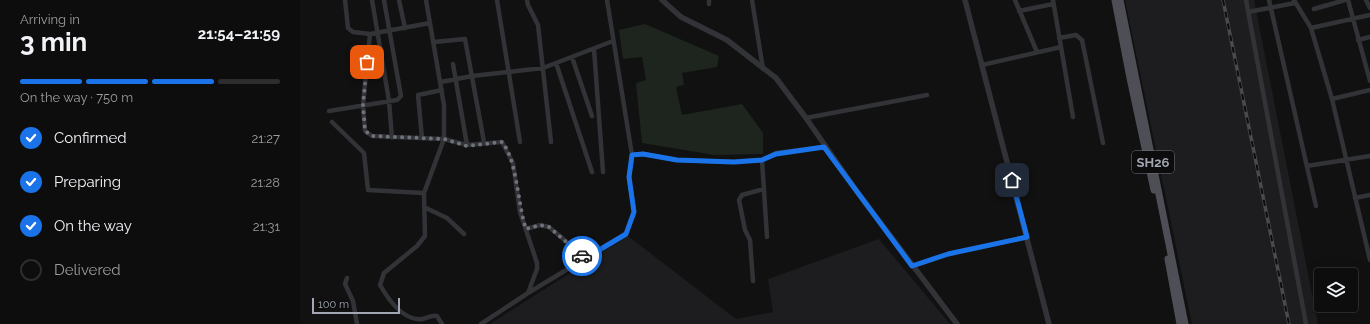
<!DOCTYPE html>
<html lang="en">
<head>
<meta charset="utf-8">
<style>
	:root { --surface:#0d0d0e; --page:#161617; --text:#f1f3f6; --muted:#9a9c9e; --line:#2d2d2e; --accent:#1a73e8 }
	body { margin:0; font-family:Raleway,sans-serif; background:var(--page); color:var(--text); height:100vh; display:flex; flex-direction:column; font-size:15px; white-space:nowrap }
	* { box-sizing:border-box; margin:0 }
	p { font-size:13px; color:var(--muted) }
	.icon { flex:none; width:22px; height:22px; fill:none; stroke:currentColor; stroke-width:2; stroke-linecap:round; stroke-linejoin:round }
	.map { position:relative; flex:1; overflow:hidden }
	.sheet { display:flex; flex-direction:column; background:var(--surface); width:300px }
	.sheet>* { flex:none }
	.fabs { position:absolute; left:1014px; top:268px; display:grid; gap:8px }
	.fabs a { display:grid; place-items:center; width:44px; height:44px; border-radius:4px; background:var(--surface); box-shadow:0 4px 16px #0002,0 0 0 1px var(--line); font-size:20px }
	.scale { position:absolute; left:12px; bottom:10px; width:88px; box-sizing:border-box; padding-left:4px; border:2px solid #a2a7b3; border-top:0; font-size:11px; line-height:14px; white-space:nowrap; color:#a2a7b3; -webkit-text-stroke:3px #0c0c0d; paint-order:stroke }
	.pin { position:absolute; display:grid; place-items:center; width:34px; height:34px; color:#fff; margin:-17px; border-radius:8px; box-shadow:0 2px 6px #0006 }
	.courier { position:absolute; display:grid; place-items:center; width:40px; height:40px; margin:-20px; border:3px solid #1a73e8; border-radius:50%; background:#fff; color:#222; box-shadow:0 1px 5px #0007 }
	.summary em { font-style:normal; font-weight:700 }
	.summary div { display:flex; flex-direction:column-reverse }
	.summary { display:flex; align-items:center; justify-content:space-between; height:68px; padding:0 20px }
	h1 { font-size:26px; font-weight:700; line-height:30px }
	.bar { display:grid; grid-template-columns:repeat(4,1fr); gap:6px 4px; align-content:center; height:48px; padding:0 20px }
	.bar i { height:5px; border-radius:3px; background:var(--line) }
	.bar .on { background:var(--accent) }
	.bar p { grid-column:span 4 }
	ol { padding:0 20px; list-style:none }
	li { display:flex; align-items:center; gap:12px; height:44px }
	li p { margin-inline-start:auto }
	li .icon { padding:4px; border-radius:50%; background:var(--accent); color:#fff; stroke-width:4 }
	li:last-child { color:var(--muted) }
	li i { width:22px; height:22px; border:2px solid var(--line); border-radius:50% }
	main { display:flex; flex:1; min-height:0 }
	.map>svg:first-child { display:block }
	.built { fill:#1d1d1f }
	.green { fill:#1d251e }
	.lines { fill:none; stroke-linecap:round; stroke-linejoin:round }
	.minor { stroke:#323337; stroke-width:4.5 }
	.tertiary { stroke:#323337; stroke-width:5.5 }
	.primary { stroke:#4e4f56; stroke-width:7 }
	.rail-casing { stroke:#494a50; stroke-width:3.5 }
	.rail { stroke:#0c0c0d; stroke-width:2; stroke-dasharray:6; stroke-linecap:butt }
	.done { stroke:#6f727b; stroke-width:4; stroke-dasharray:0 7.2 }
	.route { stroke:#1a73e8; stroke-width:5 }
	.labels { text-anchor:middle; stroke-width:4; stroke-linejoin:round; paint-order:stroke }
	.shield { fill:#0c0c0d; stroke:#757881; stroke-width:1 }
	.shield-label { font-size:13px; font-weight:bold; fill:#a2a7b3 }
</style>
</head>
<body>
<main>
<section class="sheet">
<div class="summary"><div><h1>3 min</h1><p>Arriving in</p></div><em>21:54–21:59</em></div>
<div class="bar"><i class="on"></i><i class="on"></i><i class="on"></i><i></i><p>On the way · 750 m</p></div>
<ol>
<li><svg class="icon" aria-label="check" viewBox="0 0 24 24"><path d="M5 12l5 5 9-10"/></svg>Confirmed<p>21:27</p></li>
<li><svg class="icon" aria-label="check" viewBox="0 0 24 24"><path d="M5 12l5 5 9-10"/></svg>Preparing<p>21:28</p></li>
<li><svg class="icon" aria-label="check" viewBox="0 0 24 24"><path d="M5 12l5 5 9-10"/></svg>On the way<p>21:31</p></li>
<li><i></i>Delivered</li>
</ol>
</section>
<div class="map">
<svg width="1070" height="324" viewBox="0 0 1070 324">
	<rect width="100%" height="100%" fill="#111112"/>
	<!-- built -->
	<path class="built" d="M825 0H954L1018 324H892Z
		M328 236 436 319 473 312 468 279 579 239 650 324H190Z"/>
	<!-- green -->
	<path class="green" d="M345 24 419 56 417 67 382 73 384 85 376 87 382 115 442 104 463 133V154L415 155 342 143 336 83 346 80 342 57 323 59 319 30Z"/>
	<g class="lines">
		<!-- minor -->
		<path class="minor" d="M45 0 48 28 53 32 70 34 130 23
			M72 0 89 101 92 138
			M99 0 105 28
			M126 0 144 105V139L124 193 125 236 117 246 84 273 80 285C88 299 103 321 122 319 127 318 131 315 137 316L142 324
			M197 0 220 142
			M227 0 228 5 238 25 251 142
			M452 0 463 69
			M715 0 737 52
			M753 0 773 117
			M946 0 1006 324
			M969 0 1016 206
			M994 0 1011 28 1032 99 1070 260
			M1048 0 1070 81
			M1066 0 1070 8
			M409 4V0
			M1014 9 1045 0
			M719 11 753 4
			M948 12 995 3
			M1011 28 1070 15
			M70 34 63 105 65 131 72 136 144 139 167 145 202 142 213 163 220 212 237 263V269L228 293
			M759 38 776 35 782 40 803 143
			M1058 40 1070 37
			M134 42 165 39 184 142
			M294 49 303 172
			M272 57 292 116
			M256 63 292 172
			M153 64 167 145
			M682 65 761 47
			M141 82 172 76 243 68 313 41
			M1032 99 1070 90
			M29 111 97 100 101 96 84 0
			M506 118 627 95
			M32 122 64 153 68 190 124 193
			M122 138 118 95 142 90
			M332 155 343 154 377 160 434 162 462 160 476 153 524 147
			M462 160 467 237
			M1007 166 1070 156
			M1055 198 1070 195
			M124 207 147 218 164 234
			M226 229 240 225 249 227 286 258
			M613 266 649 254 727 237
			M47 278 45 284 53 301 57 324
			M453 281 450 240 445 230 439 200 442 195 464 189
			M181 324 228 293 326 234 334 212 329 177 332 155 307 0"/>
		<!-- tertiary -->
		<path class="tertiary" d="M362 0 381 17 427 40 476 78 506 118 558 193 657 324
			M665 0 749 324"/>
		<!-- primary -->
		<path class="primary" d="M815 0 830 78 854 190
			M820 0 885 324
			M868 259 880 324"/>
		<defs>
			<path id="rail" d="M923 0 989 324"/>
		</defs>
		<!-- rail casing -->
		<use href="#rail" class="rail-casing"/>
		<!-- rail -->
		<use href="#rail" class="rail"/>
	</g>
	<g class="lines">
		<!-- done -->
		<path class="done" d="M67 62 63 105 65 131 72 136 144 139 167 146 202 142C217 159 218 206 226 229L240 225 249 227 282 256"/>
		<!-- route -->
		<path class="route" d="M282 256 286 258 326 234 334 212 329 177 332 155 343 154 377 160 434 162 462 160 476 154 524 147 612 266 648 254 727 237 712 180"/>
	</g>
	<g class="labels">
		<!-- shield labels -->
		<rect class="shield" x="832" y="151" width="42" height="22" rx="3"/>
		<g class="shield-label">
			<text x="853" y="167">SH26</text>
		</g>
	</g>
</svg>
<div class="fabs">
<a><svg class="icon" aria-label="layers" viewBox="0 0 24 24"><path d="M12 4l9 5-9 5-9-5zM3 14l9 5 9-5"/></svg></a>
</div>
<div class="scale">100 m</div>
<div class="pin" style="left:67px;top:62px;background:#ea580c"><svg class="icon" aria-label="bag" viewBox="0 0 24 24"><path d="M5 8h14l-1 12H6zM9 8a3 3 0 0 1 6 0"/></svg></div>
<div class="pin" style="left:712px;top:180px;background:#1f2937"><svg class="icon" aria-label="home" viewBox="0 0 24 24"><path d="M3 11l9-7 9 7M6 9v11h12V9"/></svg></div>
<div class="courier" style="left:282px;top:256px"><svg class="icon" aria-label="car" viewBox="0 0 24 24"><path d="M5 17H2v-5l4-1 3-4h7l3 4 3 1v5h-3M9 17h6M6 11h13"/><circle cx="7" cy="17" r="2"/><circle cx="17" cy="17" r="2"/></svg></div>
</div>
</main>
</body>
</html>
